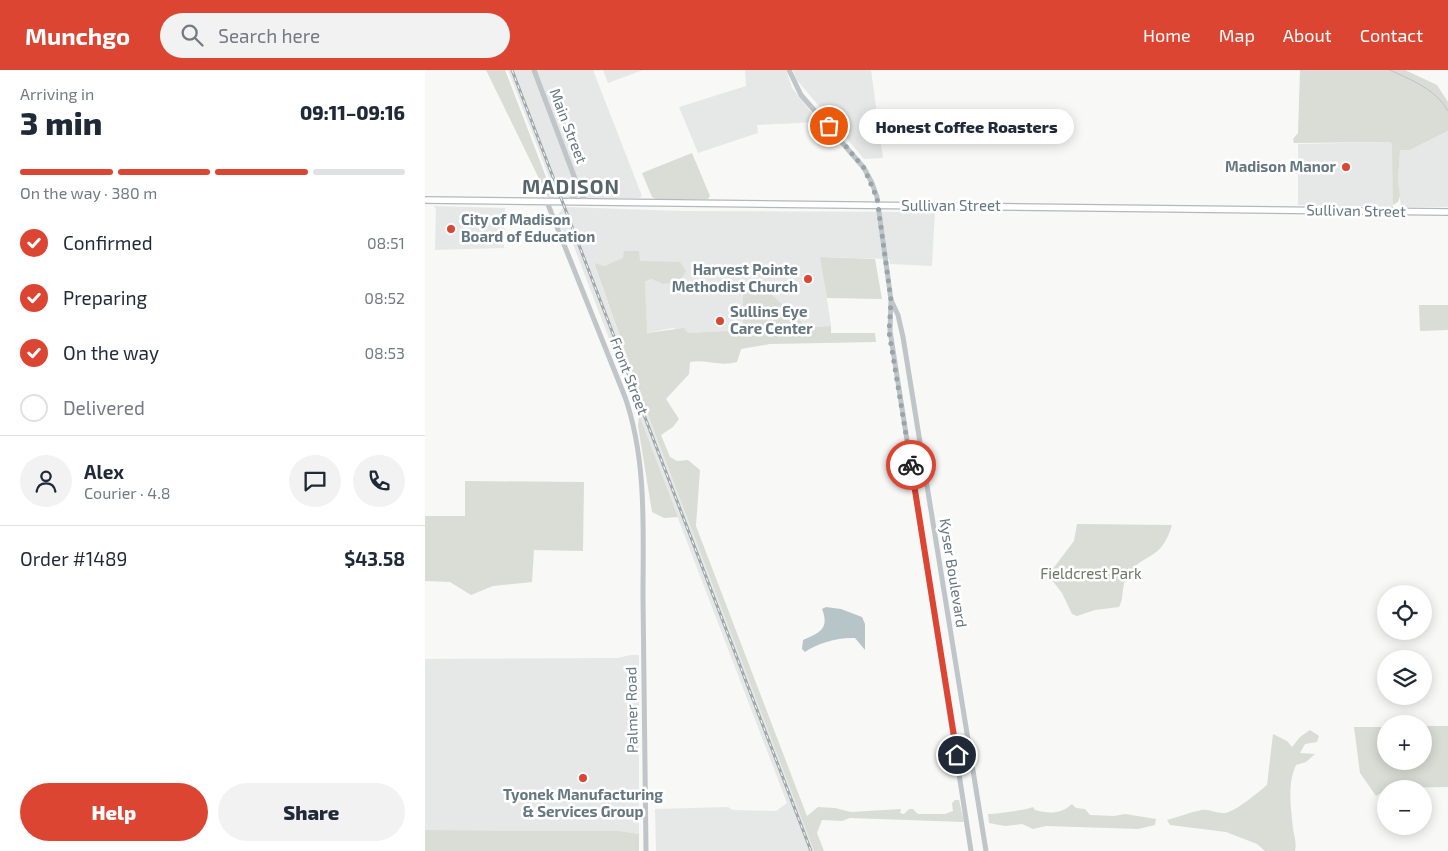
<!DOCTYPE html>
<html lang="en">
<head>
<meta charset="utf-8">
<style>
	:root { --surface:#fff; --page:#f2f2f3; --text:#1f2937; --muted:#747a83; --line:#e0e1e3; --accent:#dc4532 }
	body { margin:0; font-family:"Exo 2",sans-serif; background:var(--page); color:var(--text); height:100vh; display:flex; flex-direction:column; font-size:19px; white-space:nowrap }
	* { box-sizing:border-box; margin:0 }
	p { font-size:16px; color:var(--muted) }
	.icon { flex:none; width:28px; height:28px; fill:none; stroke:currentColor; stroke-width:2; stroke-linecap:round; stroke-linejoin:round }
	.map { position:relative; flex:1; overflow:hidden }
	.details { display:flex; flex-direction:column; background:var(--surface); width:425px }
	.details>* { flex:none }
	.tools { position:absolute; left:952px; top:515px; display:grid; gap:10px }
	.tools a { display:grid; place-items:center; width:55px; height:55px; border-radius:50%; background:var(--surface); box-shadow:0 2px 12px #0003; font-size:25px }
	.pin { position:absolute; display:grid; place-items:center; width:42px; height:42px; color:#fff; margin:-21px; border:2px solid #fff; border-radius:50%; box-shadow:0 1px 5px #0007 }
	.courier { position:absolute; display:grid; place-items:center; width:50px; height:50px; margin:-25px; border:4px solid #dc4532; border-radius:50%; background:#fff; color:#222; box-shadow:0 1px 6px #0007 }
	.bubble { position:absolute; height:35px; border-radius:18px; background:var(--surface); box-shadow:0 2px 12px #0003; font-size:16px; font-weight:800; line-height:35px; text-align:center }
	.overview em { font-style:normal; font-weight:800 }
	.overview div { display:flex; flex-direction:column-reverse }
	.overview { display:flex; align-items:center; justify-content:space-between; height:85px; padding:0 20px }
	h1 { font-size:32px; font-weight:800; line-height:38px }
	.bar { display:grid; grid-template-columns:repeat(4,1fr); gap:8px 5px; align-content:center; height:60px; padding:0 20px }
	.bar i { height:6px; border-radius:4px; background:var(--line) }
	.bar .current { background:var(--accent) }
	.bar p { grid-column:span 4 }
	.line { display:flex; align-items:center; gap:12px; padding:0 20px; border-top:1px solid var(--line) }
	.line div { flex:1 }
	.round { display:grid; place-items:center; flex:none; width:52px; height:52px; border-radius:26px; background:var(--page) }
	ol { padding:0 20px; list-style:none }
	li { display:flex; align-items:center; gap:15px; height:55px }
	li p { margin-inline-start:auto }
	li .icon { padding:5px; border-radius:50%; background:var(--accent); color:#fff; stroke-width:4 }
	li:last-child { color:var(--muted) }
	li i { width:28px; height:28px; border:2px solid var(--line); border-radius:50% }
	.primary-button { display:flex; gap:10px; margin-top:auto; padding:10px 20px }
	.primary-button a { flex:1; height:58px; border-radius:30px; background:var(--accent); color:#fff; font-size:20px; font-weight:800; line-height:58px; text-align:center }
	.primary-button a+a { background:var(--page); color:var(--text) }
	header { display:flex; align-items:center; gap:30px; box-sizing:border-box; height:70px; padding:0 25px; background:var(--accent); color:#fff }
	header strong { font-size:24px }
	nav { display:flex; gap:28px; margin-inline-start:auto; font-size:18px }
	.search { width:350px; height:45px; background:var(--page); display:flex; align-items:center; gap:12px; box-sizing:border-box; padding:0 18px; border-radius:28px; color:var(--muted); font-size:19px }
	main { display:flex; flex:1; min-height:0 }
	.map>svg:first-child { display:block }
	.built { fill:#e6e8e7 }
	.green { fill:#d9ddd5 }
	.water { fill:#b8c5c8 }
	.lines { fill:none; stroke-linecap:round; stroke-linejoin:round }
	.stream { stroke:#b8c5c8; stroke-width:1 }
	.secondary-casing { stroke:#b2b9bc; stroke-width:8 }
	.tertiary { stroke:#bfc5c8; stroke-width:5 }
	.secondary { stroke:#fff; stroke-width:5.5 }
	.rail-casing { stroke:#9fa8ac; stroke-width:3 }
	.rail { stroke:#fff; stroke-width:1; stroke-dasharray:4; stroke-linecap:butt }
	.done { stroke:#98a4a9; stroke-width:5; stroke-dasharray:0 9 }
	.route { stroke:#dc4532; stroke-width:6 }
	.poi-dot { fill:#dc4532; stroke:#fff; stroke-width:2 }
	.labels { text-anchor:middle; stroke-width:5; stroke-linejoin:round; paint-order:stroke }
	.street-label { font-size:15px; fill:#657780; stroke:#fff }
	.poi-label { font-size:15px; font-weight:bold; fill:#657780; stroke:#fff; text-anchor:end }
	.park-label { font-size:15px; fill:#697863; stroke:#fff }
	.district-label { font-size:20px; font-weight:bold; letter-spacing:1px; fill:#56656b; stroke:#fff }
</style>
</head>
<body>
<header>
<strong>Munchgo</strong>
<div class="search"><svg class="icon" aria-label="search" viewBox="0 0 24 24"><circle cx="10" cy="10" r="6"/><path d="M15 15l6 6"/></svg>Search here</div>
<nav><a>Home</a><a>Map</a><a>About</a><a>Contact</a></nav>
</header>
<main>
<section class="details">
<div class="overview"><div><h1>3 min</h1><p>Arriving in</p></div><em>09:11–09:16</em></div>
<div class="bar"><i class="current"></i><i class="current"></i><i class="current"></i><i></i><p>On the way · 380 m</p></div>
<ol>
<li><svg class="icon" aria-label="check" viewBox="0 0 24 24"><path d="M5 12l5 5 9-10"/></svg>Confirmed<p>08:51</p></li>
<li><svg class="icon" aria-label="check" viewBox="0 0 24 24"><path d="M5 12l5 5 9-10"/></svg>Preparing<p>08:52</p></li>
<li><svg class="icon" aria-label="check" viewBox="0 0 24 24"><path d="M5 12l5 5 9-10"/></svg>On the way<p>08:53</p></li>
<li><i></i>Delivered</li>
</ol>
<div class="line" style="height:90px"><a class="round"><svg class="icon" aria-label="person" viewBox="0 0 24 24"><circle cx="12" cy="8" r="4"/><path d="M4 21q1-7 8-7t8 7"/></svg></a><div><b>Alex</b><p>Courier · 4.8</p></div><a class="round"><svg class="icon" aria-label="chat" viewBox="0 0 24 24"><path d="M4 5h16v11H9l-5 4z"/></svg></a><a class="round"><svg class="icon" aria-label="phone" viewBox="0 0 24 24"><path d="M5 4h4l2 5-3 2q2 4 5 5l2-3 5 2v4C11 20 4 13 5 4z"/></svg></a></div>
<div class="line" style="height:65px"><div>Order #1489</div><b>$43.58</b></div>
<div class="primary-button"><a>Help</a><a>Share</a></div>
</section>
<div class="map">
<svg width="1023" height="781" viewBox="0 0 1023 781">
	<rect width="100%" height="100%" fill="#f8f8f6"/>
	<!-- built -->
	<path class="built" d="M83 0H168L217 126 214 128H132Z
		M178 0H218L183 13Z
		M320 0H361L367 18 394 52 332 55 333 63 273 83 254 37 321 16Z
		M368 0H446L458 88 439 89 371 9Z
		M1023 61V137H976L973 110 975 80H985Z
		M966 72 968 75V137L873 135V74Z
		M9 136 80 138 79 178 10 180 11 139Z
		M142 137 257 141 510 142 507 196 465 194 464 189 396 187 406 256 382 257 345 223 332 224 318 221V260L263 263 248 258 221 263 220 212 226 209 238 214 214 191V181H199V188L179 196 169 194 220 337 389 781H231L230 739 303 737 308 740 351 741 362 733 146 169 139 165 132 146 137 139Z
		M206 585H214V764L195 761 0 760V589L192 588Z"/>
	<!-- green -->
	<path class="green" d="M61 0H80L129 128 123 127Z
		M875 0H980L1012 15 1023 32V61L985 80H975L973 110 975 126 973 132 968 135 967 75 966 72 869 73 868 69 873 63Z
		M267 83 285 126 283 129H231L227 127 217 103Z
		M199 181H214L215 191 255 192 261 201 254 212 238 214 226 209 220 212 222 263 259 258 263 263 318 260V221L332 224 345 223 382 257 406 256V263H450L451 272 345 274 316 279 312 292C295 297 280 289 265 292L264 304 241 329 254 349 248 357 236 365 245 387 252 391 263 390 275 400 271 456 382 746 393 737 410 738 426 742 476 739 475 743 479 744 484 739H488L493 744H520L528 741 527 733 530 730H534L539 752 425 748 417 751 397 750 392 763 399 781H389L220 337 169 193 179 196 198 188Z
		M395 187 450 189 457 229 402 228Z
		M994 235H1023V260L995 261Z
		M214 345 253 447 239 448 227 442 213 356Z
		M40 411 159 412 158 481 109 480 107 512 68 516 46 525 25 512 0 511V446H40Z
		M652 454 747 455C736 492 720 481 704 504 695 515 700 527 694 537L670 540 652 546 647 544 637 523 623 505 649 471Z
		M999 656H1023V717L963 718 951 726 935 703 929 657H961V691H999Z
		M885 660 894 666 892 672 880 674 875 683 890 684 881 692 871 695C862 714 866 738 868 758 869 767 872 772 870 781H840L832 774 801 762 745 755 742 750C754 747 765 742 777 740 785 739 792 744 800 743 812 741 832 723 842 715L848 664 862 671 867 677 875 667Z
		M647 734 651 738 660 739 665 745 689 746 700 744 731 749 730 755 713 759 621 756 608 759 597 754 580 756 564 753 563 744C571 744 601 740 608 737L610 740C624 744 636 744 647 734Z
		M0 760 195 761 214 764V781H0Z"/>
	<!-- water -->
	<path class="water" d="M401 537 416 539 437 547 440 554V580L430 568C414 567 392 573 380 582L377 579 378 570C394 563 405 559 397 539Z"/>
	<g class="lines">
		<!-- stream -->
		<path class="stream" d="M965 0C986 10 1011 19 1023 41"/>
		<defs>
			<path id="secondary" d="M0 130 1023 142"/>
		</defs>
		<!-- secondary casing -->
		<use href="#secondary" class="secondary-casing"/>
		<!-- tertiary -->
		<path class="tertiary" d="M109 0 152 114 157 126 162 132
			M364 0 376 25 439 98 447 113 452 127 466 230 465 261 546 781
			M122 132 200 327C222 390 218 460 218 526 219 611 220 696 221 781
			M144 132 151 124 152 117
			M466 230 473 245 478 267 561 781"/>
		<!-- secondary -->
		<use href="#secondary" class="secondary"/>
		<defs>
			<path id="rail" d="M87 0 386 781"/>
		</defs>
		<!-- rail casing -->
		<use href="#rail" class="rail-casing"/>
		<!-- rail -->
		<use href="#rail" class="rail"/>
	</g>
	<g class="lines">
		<!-- done -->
		<path class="done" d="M404 56 439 98 452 128 466 230 464 262 486 395"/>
		<!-- route -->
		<path class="route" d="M486 395 532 685"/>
	</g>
	<!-- markers -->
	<g class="poi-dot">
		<circle cx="921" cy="97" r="5"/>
		<circle cx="26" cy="159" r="5"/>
		<circle cx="383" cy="209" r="5"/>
		<circle cx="295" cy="251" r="5"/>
		<circle cx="158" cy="708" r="5"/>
	</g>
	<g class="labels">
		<!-- street labels -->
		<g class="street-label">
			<text transform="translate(143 56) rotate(69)" y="5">Main Street</text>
			<text x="526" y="141">Sullivan Street</text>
			<text transform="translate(931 141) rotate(1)" y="5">Sullivan Street</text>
			<text transform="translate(204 306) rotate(69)" y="5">Front Street</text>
			<text transform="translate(528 503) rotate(81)" y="5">Kyser Boulevard</text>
			<text transform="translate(207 640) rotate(-91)" y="5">Palmer Road</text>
		</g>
		<!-- poi labels -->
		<g class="poi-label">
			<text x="911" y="102">Madison Manor</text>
			<text x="36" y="155" text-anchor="start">City of Madison<tspan x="36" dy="17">Board of Education</tspan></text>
			<text x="373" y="205">Harvest Pointe<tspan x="373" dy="17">Methodist Church</tspan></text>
			<text x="305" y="247" text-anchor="start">Sullins Eye<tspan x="305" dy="17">Care Center</tspan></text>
			<text x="158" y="730" text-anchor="middle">Tyonek Manufacturing<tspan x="158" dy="17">&amp; Services Group</tspan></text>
		</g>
		<!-- park labels -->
		<g class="park-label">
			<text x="666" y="509">Fieldcrest Park</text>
		</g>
		<!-- district labels -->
		<g class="district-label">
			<text x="146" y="124">MADISON</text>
		</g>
	</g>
</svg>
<div class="tools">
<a><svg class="icon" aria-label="locate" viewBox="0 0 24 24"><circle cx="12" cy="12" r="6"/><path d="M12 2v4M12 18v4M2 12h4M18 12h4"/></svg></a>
<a><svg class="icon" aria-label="layers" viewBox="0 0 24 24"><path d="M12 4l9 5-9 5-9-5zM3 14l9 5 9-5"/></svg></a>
<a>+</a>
<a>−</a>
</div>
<div class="pin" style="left:404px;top:56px;background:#ea580c"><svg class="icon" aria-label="bag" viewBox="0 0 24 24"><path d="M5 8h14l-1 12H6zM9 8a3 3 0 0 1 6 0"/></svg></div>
<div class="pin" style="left:532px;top:685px;background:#1f2937"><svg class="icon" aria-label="home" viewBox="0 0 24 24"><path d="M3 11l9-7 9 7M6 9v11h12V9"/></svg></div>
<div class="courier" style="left:486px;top:395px"><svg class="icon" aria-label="bike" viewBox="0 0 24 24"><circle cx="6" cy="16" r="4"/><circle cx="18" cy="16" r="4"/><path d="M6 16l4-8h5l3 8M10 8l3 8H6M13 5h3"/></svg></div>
<div class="bubble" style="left:434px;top:39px;width:215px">Honest Coffee Roasters</div>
</div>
</main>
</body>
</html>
